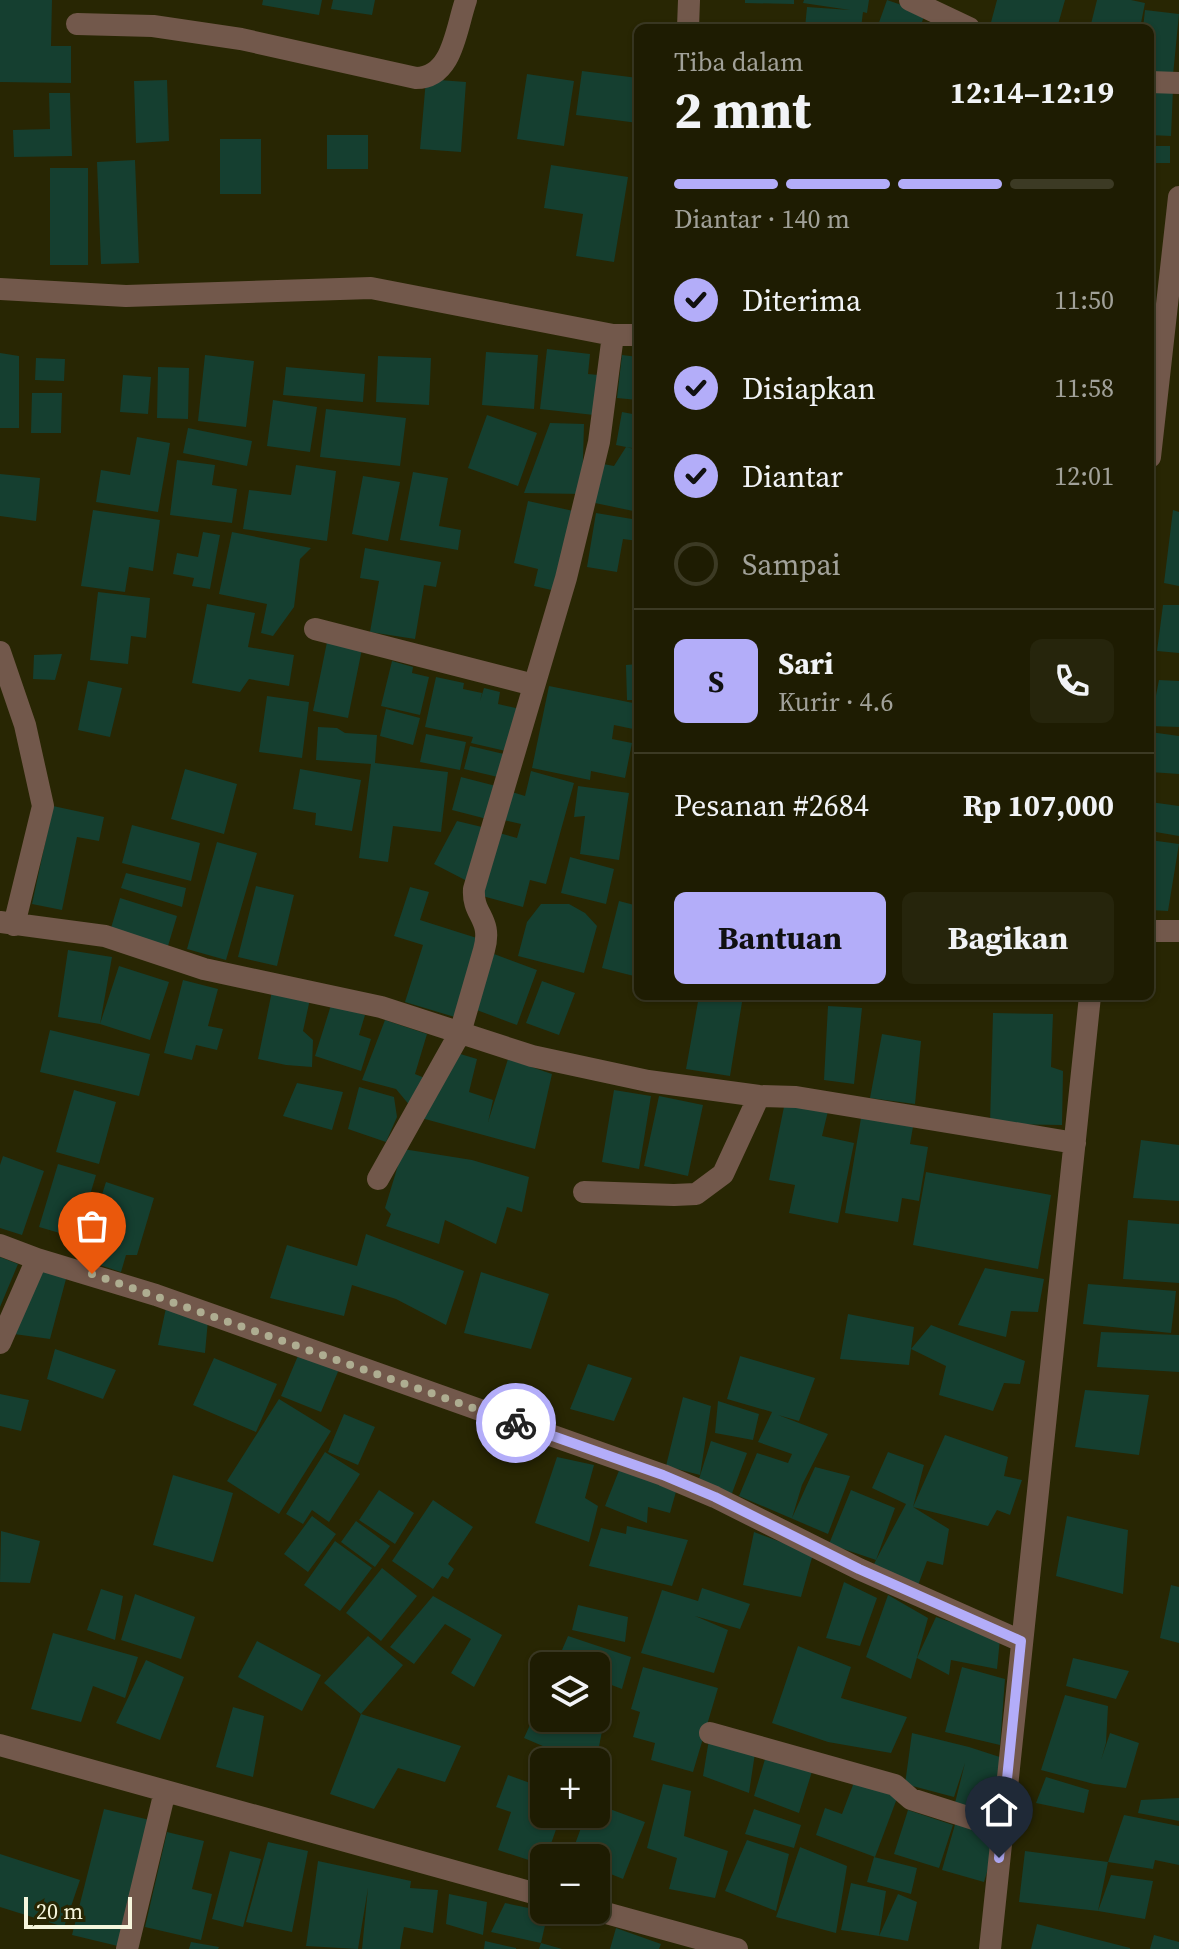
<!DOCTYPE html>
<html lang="id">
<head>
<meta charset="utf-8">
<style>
	:root { --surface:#1e1c02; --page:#26250c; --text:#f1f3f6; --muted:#a1a199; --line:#3c3a24; --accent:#b3adf9 }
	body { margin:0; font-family:"Source Serif 4",serif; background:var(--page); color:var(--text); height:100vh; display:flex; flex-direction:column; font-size:30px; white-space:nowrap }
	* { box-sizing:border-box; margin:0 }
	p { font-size:26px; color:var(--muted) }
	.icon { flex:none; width:44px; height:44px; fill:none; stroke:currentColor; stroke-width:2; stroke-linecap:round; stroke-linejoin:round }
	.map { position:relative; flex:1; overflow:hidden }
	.drawer { position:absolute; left:634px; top:24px; width:520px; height:976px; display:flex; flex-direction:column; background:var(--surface); border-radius:12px; box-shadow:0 2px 6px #0004,0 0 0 2px var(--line) }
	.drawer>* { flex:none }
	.tools { position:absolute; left:530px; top:1652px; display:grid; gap:16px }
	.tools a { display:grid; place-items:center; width:80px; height:80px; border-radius:12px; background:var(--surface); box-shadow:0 2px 6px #0004,0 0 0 2px var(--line); font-size:40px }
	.scale { position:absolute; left:24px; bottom:20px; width:108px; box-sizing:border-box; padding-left:8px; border:4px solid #f6f6dd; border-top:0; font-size:22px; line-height:28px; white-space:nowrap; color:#f6f6dd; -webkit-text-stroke:6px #282603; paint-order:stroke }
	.pin { position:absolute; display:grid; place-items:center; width:68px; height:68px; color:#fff; margin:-82px -34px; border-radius:50% 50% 50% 0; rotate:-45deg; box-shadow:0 0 8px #0007 }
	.pin .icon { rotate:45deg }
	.courier { position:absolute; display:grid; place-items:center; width:80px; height:80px; margin:-40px; border:6px solid #b3adf9; border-radius:50%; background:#fff; color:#222; box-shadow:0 2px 10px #0007 }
	.overview em { font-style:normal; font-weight:700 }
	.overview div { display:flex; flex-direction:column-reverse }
	.overview { display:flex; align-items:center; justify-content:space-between; height:136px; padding:0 40px }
	h1 { font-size:52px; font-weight:700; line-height:60px }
	.bar { display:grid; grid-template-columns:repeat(4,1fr); gap:12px 8px; align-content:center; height:96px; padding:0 40px }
	.bar i { height:10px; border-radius:6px; background:var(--line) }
	.bar .active { background:var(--accent) }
	.bar p { grid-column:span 4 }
	.line { display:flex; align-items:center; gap:20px; padding:0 40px; border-top:2px solid var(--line) }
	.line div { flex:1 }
	.round { display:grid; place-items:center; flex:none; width:84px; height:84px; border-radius:12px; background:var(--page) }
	ol { padding:0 40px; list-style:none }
	li { display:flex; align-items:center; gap:24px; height:88px }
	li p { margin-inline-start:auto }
	li .icon { padding:8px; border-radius:50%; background:var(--accent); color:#111; stroke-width:4 }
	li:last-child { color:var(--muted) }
	li i { width:44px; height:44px; border:4px solid var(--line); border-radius:50% }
	.action { display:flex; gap:16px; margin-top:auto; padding:16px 40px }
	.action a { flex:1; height:92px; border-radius:12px; background:var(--accent); color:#111; font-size:32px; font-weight:700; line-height:92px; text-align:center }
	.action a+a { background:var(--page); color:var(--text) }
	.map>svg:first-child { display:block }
	.building { fill:#153f30 }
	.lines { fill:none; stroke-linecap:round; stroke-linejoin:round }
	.minor { stroke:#72584b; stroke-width:22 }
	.done { stroke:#aead91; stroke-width:8; stroke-dasharray:0 14.4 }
	.route { stroke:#b3adf9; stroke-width:10 }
</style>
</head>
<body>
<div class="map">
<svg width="1179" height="1949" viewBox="0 0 1179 1949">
	<rect width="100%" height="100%" fill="#282603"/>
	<!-- building -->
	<path class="building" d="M0 0H52L51 46H71V83L0 82Z
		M263 0H322L319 15 262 5Z
		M333 0H375L372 15 331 9Z
		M745 0H794V4L745 3Z
		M804 0H869L867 13 863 12 861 28H805L807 7 850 10 803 3Z
		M887 0 925 13 920 28H877Z
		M997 0H1065L1057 28H999L990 26Z
		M1097 0H1131L1145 3 1140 28H1090Z
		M1145 10 1179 14 1173 75 1150 73V28H1143Z
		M582 71 638 78V123L576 115Z
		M527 74 574 81 564 146 517 139Z
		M426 79 466 82 461 152 420 149Z
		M167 80 169 141 136 143 134 81Z
		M1150 88 1173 89 1171 136 1150 135Z
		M49 93H70L72 156 14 157 13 130 50 129Z
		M327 135H368V169H327Z
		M220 139H261V194H220Z
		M1150 146H1170V163H1150Z
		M135 160 139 263 101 264 97 162Z
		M551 165 628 177 614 262 576 256 583 214 544 208Z
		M50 168H88V265H50Z
		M547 349 590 354 588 374 598 375 594 415 540 409Z
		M486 352 538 355 534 409 482 405Z
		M0 353 19 356V428H0Z
		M205 355 254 361 246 427 198 421Z
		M622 355 638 357V400L617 398Z
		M378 356 431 358 429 405 376 402Z
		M36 358 65 359 64 381 35 380Z
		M158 367 189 368 188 419 157 418Z
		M286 367 365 374 363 402 283 395Z
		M123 375 151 377 148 414 120 412Z
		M32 393H62L61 433H31Z
		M273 400 317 407 310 452 267 446Z
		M326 409 406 418 400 466 320 457Z
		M622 412 638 415V449L626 447 638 450V512L595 503 603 464 614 466 626 447 616 445Z
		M487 415 537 433 518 486 468 468Z
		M550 423 584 424 582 494 524 493Z
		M188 428 252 441 247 466 183 453Z
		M137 437 170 443 158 512 96 502 101 470 130 475Z
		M177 460 215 465 212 485 237 489 232 523 170 515Z
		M296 465 336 471 327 541 243 529 249 490 291 495Z
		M413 472 448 478 439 526 461 530 458 550 400 540Z
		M0 474 40 478 36 521 0 516Z
		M363 476 400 482 388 541 352 534Z
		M528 501 578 512 560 592 534 586 538 569 514 563Z
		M93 510 160 520 153 571 129 567 125 592 81 586Z
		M1173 510 1179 512V586L1164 583Z
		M596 513 638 520V541L623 539 617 572 587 567Z
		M203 532 220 535 210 589 192 586 194 578 173 574 177 553 198 557Z
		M232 532 311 548 300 559 294 607 273 636 261 633 267 604 219 594Z
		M365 548 441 562 436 587 424 585 415 639 370 632 379 581 360 578Z
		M98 592 150 598 146 638 131 636 128 664 90 660Z
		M207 604 255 613 248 647 294 655 289 686 249 679 240 692 192 683Z
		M1163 605H1179V653L1157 651Z
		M327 642 362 649 348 718 313 711Z
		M62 654 55 680 33 679 34 655Z
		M392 661 413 667 412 673 429 677 420 715 381 706Z
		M638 664V700H627L626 665Z
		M436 677 464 683 463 689 482 693 480 701 484 688 500 692 498 704 520 709 510 752 471 743 473 737 425 727Z
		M1159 680 1179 681V727L1150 726Z
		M88 681 122 688 110 737 78 730Z
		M549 686 638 704V730L614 725 612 739 632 743 625 778 591 771 590 780 532 768Z
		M267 696 309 702 302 758 259 752Z
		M386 709 420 718 413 745 380 736Z
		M318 727 337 728 345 733 377 735 375 763 448 772 441 832 393 826 388 862 359 858 371 764 316 760Z
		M1150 732 1179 736V774L1150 772Z
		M426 734 466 742 460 770 420 762Z
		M470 746 508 755 502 778 464 769Z
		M185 769 237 784 224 834 171 819Z
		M300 769 361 780 352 831 315 825 316 813 293 809Z
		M531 771 574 783 546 884 530 880 523 907 475 894 492 831 517 838 521 824 504 820 512 792 525 796Z
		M461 777 496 786 487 819 452 810Z
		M578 786 629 793 619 860 580 854 585 816 574 817Z
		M1150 802 1179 806V836L1150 831Z
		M53 806 104 817 99 841 77 837 62 910 32 904Z
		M457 821 482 827 469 882 434 864Z
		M132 825 200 843 191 881 122 863Z
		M1150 840 1179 844 1168 911 1150 910Z
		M217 842 257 853 226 960 187 949Z
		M570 857 614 869 606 904 561 893Z
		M126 873 186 888 182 907 121 888Z
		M256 886 294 895 277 966 238 957Z
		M410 887 429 892 420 920 483 940 458 1018 405 1002 423 945 394 936Z
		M120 898 177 916 168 946 111 928Z
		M619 901 638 906V977L602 968Z
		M541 904H569L585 913 597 926 584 973 518 956 527 922Z
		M68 950 112 957 100 1024 58 1017Z
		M494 954 537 970 517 1025 474 1009Z
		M119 966 169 982 150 1040 100 1024Z
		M183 980 218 989 208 1026 223 1029 217 1050 196 1045 192 1060 164 1053Z
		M542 981 575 993 559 1035 526 1023Z
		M272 991 310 999 303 1031 313 1040 312 1067 286 1065 258 1059Z
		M699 996H743L730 1076 686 1069Z
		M331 1005 365 1015 359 1035 371 1039 361 1071 315 1056Z
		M828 1006 862 1008 854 1084 824 1080Z
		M993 1013 1053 1014 1051 1067 1063 1071 1062 1125 990 1124Z
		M385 1020 427 1034 415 1074 427 1079 411 1107 396 1089 362 1080Z
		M50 1030 150 1054 139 1096 40 1072Z
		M882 1034 921 1041 915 1104 870 1098Z
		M457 1053 477 1059 469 1092 493 1100 488 1122 508 1059 552 1074 535 1149 414 1116Z
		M297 1083 343 1092 332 1130 283 1116Z
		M359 1087 394 1097 397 1117 386 1142 348 1129Z
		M74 1090 116 1102 99 1164 56 1152Z
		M614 1090 651 1096 639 1169 602 1162Z
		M659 1096 703 1105 688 1176 644 1166Z
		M785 1102 828 1111 822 1136 854 1143 838 1223 789 1213 795 1185 769 1180Z
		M862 1112 914 1121 910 1144 928 1147 919 1201 902 1198 898 1222 845 1213Z
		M1141 1140 1179 1145V1201L1133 1198Z
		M403 1149 472 1160 529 1177 522 1212 507 1207 496 1244 445 1220 439 1244 386 1226 391 1214 385 1208Z
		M3 1156 44 1171 22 1235 0 1228V1165Z
		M58 1164 96 1175 77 1238 39 1227Z
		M926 1172 1051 1195 1038 1269 913 1245Z
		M106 1182 154 1198 137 1255H126L121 1272 81 1259Z
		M1128 1220 1179 1224V1283L1123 1279Z
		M366 1234 464 1271 446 1325 396 1299 352 1285 344 1316 270 1298 287 1245 357 1266Z
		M0 1257 18 1264 0 1307Z
		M33 1267 66 1279 50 1339 14 1334Z
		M985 1268 1044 1279 1038 1312 1011 1311 1006 1337 958 1325Z
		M481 1272 549 1294 531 1349 464 1333Z
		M1088 1284 1176 1291 1171 1333 1083 1324Z
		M166 1308 208 1320 205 1353 158 1345Z
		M848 1314 914 1327 911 1349 931 1325 1025 1361 1020 1384 1004 1383 993 1411 939 1395 946 1366 911 1349 909 1365 840 1359Z
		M1101 1332 1179 1335V1372L1097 1367Z
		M55 1349 116 1370 103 1399 47 1379Z
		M300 1351 340 1367 321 1412 281 1396Z
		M740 1356 815 1378 799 1421 778 1415 828 1434 802 1485 792 1518 815 1467 850 1476 828 1534 739 1496 757 1453 788 1463 792 1454 758 1442 772 1412 727 1399Z
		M214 1358 277 1384 256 1432 193 1405Z
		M588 1364 632 1378 614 1421 570 1409Z
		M1085 1390 1149 1395 1139 1455 1075 1447Z
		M0 1394 29 1400 21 1431 0 1426Z
		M683 1397 711 1406 700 1475 666 1466Z
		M279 1399 331 1431 279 1514 227 1481Z
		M718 1401 759 1414 753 1440 715 1433Z
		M344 1414 375 1427 358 1465 328 1452Z
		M945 1435 1008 1457 1004 1476 1022 1480 1010 1515 997 1510 988 1526 913 1507 949 1529 943 1565 927 1561 917 1588 873 1566 876 1560 829 1544 851 1490 895 1508 876 1560 906 1504 872 1488 888 1452 924 1465 913 1507Z
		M711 1441 747 1453 731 1496 698 1482Z
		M325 1452 360 1474 329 1522 312 1510 303 1524 286 1514Z
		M557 1457 594 1465 585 1498 598 1506 589 1542 535 1523Z
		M620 1468 677 1488 670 1513 648 1507 647 1523 605 1506Z
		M173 1475 233 1493 213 1562 153 1545Z
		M379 1490 414 1513 395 1544 359 1520Z
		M433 1500 473 1527 448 1564 454 1569 448 1579 442 1576 433 1589 392 1561Z
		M312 1516 336 1534 308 1572 284 1554Z
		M1067 1516 1128 1530 1123 1594 1056 1576Z
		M356 1521 390 1546 375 1567 341 1542Z
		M627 1526 688 1540 672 1586 589 1566 601 1528 626 1534Z
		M1 1531 40 1541 30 1583 0 1582Z
		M754 1532 813 1554 801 1597 743 1585Z
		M335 1541 372 1568 340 1611 304 1585Z
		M382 1568 417 1596 381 1641 346 1613Z
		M844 1582 877 1598 860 1646 826 1638Z
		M1171 1585 1179 1587V1643L1160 1638Z
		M702 1588 750 1604 740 1629 695 1616 728 1630 714 1673 641 1653 662 1590 698 1601Z
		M101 1589 123 1596 115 1640 87 1630Z
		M135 1594 195 1617 181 1659 121 1640Z
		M888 1595 928 1618 911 1679 866 1657Z
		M433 1596 502 1635 474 1687 451 1673 471 1639 445 1624 414 1664 390 1647Z
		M578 1605 628 1617 625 1642 572 1630Z
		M936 1617 1000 1639 997 1669 951 1660 949 1675 917 1658Z
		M53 1633 138 1657 125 1698 93 1686 81 1722 31 1709Z
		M368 1636 403 1665 361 1714 324 1683Z
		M568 1636 631 1657 622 1689 596 1679V1666L556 1664Z
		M257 1641 321 1675 302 1711 238 1677Z
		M798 1646 851 1667 841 1698 907 1717 891 1753 828 1742 772 1723Z
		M1073 1658 1129 1671 1116 1699 1066 1686Z
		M146 1660 184 1677 160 1740 116 1723Z
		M643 1667 718 1688 693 1772 651 1760 655 1743 633 1737 640 1712 631 1709Z
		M962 1667 1005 1679 1000 1745 945 1732Z
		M1065 1695 1108 1706 1106 1743 1101 1760 1110 1733 1139 1743 1126 1788 1094 1784 1041 1770Z
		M540 1703 544 1705V1718H581L603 1726 596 1762H544V1782L531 1775 536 1750 578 1761 524 1738Z
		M233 1707 264 1716 253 1777 216 1767Z
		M361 1714 461 1746 445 1782 398 1768 374 1809 330 1794Z
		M710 1733 755 1753 749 1793 703 1776Z
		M912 1733 969 1747 1009 1760 992 1814 955 1803 965 1763 954 1797 905 1784Z
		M768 1749 815 1762 799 1813 754 1796Z
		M508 1775 544 1788V1814H576L572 1825 559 1821 546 1858H544V1865L498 1850 511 1812 496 1807Z
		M856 1777 899 1793 875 1857 816 1835 825 1808 842 1814Z
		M1046 1777 1089 1790 1084 1813 1036 1803Z
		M663 1784 691 1791 684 1836 728 1851 715 1898 669 1889 677 1858 647 1848Z
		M1179 1798V1821L1138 1813 1141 1800Z
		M596 1804 645 1822 623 1879 596 1868V1858H570L586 1814H596Z
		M104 1809 154 1821 122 1947 72 1935Z
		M754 1809 801 1825 794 1848 745 1834Z
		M908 1810 953 1825 939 1868 894 1854Z
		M1124 1815 1179 1826V1865L1155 1860 1153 1869 1108 1862 1098 1911 1019 1902 1025 1851 1108 1862Z
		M956 1821 999 1832 984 1882 942 1870Z
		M167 1832 204 1841 192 1889 212 1894 201 1940 145 1927Z
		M747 1840 789 1854 776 1911 725 1891Z
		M268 1842 308 1851 292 1932 246 1922Z
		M800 1847 847 1866 836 1933 776 1917Z
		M230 1851 261 1859 243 1927 212 1919Z
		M0 1854 80 1880 64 1927 0 1907Z
		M874 1857 917 1868 911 1894 867 1882Z
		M318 1861 411 1881 410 1888 438 1890 433 1933 404 1927 400 1949H362L368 1888 358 1949 306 1946Z
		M1111 1875 1153 1881 1145 1919 1098 1911Z
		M851 1883 886 1891 879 1936 841 1930Z
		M449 1894 487 1902 483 1935 446 1924Z
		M898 1894 917 1902 908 1941 879 1936Z
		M505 1903 548 1912 541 1943 562 1949H539L541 1943 491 1932Z
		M1037 1924 1130 1948V1949H1031Z
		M616 1928 661 1944 659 1949H610Z
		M1154 1935 1179 1942V1949H1150Z
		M485 1941 516 1948V1949H484Z
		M191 1942 219 1947 218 1949H189Z"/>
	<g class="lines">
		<!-- minor -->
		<path class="minor" d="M910 0 969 28
			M77 24 153 26 241 39 416 78C453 78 456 28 466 0
			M688 28 689 0
			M1150 82 1179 83
			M0 289 126 296 371 288 613 335H638
			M1150 457 1179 197
			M315 629 534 685
			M0 652 25 725 43 806 14 925
			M0 922 105 936 204 969 381 1007 532 1056 648 1081 759 1096 796 1097 1075 1143
			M1150 931H1179
			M378 1179 460 1033 484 950C493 918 472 916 474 889L566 578 599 442 613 335
			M584 1192 674 1195 696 1194 723 1174 759 1096
			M0 1245 37 1259 156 1295 663 1475 715 1497 859 1569 1021 1641
			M0 1343 37 1259
			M710 1733 895 1785 911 1799 1002 1828
			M0 1745 544 1896
			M595 1910 737 1949
			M127 1949 165 1791
			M990 1949 1090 996"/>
	</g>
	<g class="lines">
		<!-- done -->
		<path class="done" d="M92 1274 516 1423"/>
		<!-- route -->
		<path class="route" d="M516 1423 663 1475 715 1497 859 1569 1021 1641 999 1858"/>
	</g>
</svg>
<div class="tools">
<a><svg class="icon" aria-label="layers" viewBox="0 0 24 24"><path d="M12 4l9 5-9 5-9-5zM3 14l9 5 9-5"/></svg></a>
<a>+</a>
<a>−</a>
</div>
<div class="scale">20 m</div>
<div class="pin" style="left:92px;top:1274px;background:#ea580c"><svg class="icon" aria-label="bag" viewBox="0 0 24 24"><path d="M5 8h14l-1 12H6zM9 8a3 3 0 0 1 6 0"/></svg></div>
<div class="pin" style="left:999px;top:1858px;background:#1f2937"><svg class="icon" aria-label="home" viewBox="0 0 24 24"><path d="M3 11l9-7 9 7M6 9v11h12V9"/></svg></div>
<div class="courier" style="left:516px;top:1423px"><svg class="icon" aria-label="bike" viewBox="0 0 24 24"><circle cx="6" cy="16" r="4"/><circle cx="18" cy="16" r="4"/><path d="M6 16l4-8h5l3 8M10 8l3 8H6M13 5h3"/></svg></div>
<section class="drawer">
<div class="overview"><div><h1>2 mnt</h1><p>Tiba dalam</p></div><em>12:14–12:19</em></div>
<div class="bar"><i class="active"></i><i class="active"></i><i class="active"></i><i></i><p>Diantar · 140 m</p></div>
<ol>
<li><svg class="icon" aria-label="check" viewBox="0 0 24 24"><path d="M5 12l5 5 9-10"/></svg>Diterima<p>11:50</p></li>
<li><svg class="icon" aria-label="check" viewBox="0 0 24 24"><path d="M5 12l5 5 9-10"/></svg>Disiapkan<p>11:58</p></li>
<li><svg class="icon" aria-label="check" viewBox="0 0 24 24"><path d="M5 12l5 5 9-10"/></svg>Diantar<p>12:01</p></li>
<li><i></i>Sampai</li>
</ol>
<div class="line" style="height:144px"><b class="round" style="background:var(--accent);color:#111">S</b><div><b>Sari</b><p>Kurir · 4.6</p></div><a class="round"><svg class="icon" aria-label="phone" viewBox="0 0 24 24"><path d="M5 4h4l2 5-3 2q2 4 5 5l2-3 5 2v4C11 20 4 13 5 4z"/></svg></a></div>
<div class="line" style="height:104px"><div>Pesanan #2684</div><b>Rp 107,000</b></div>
<div class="action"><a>Bantuan</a><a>Bagikan</a></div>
</section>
</div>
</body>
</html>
